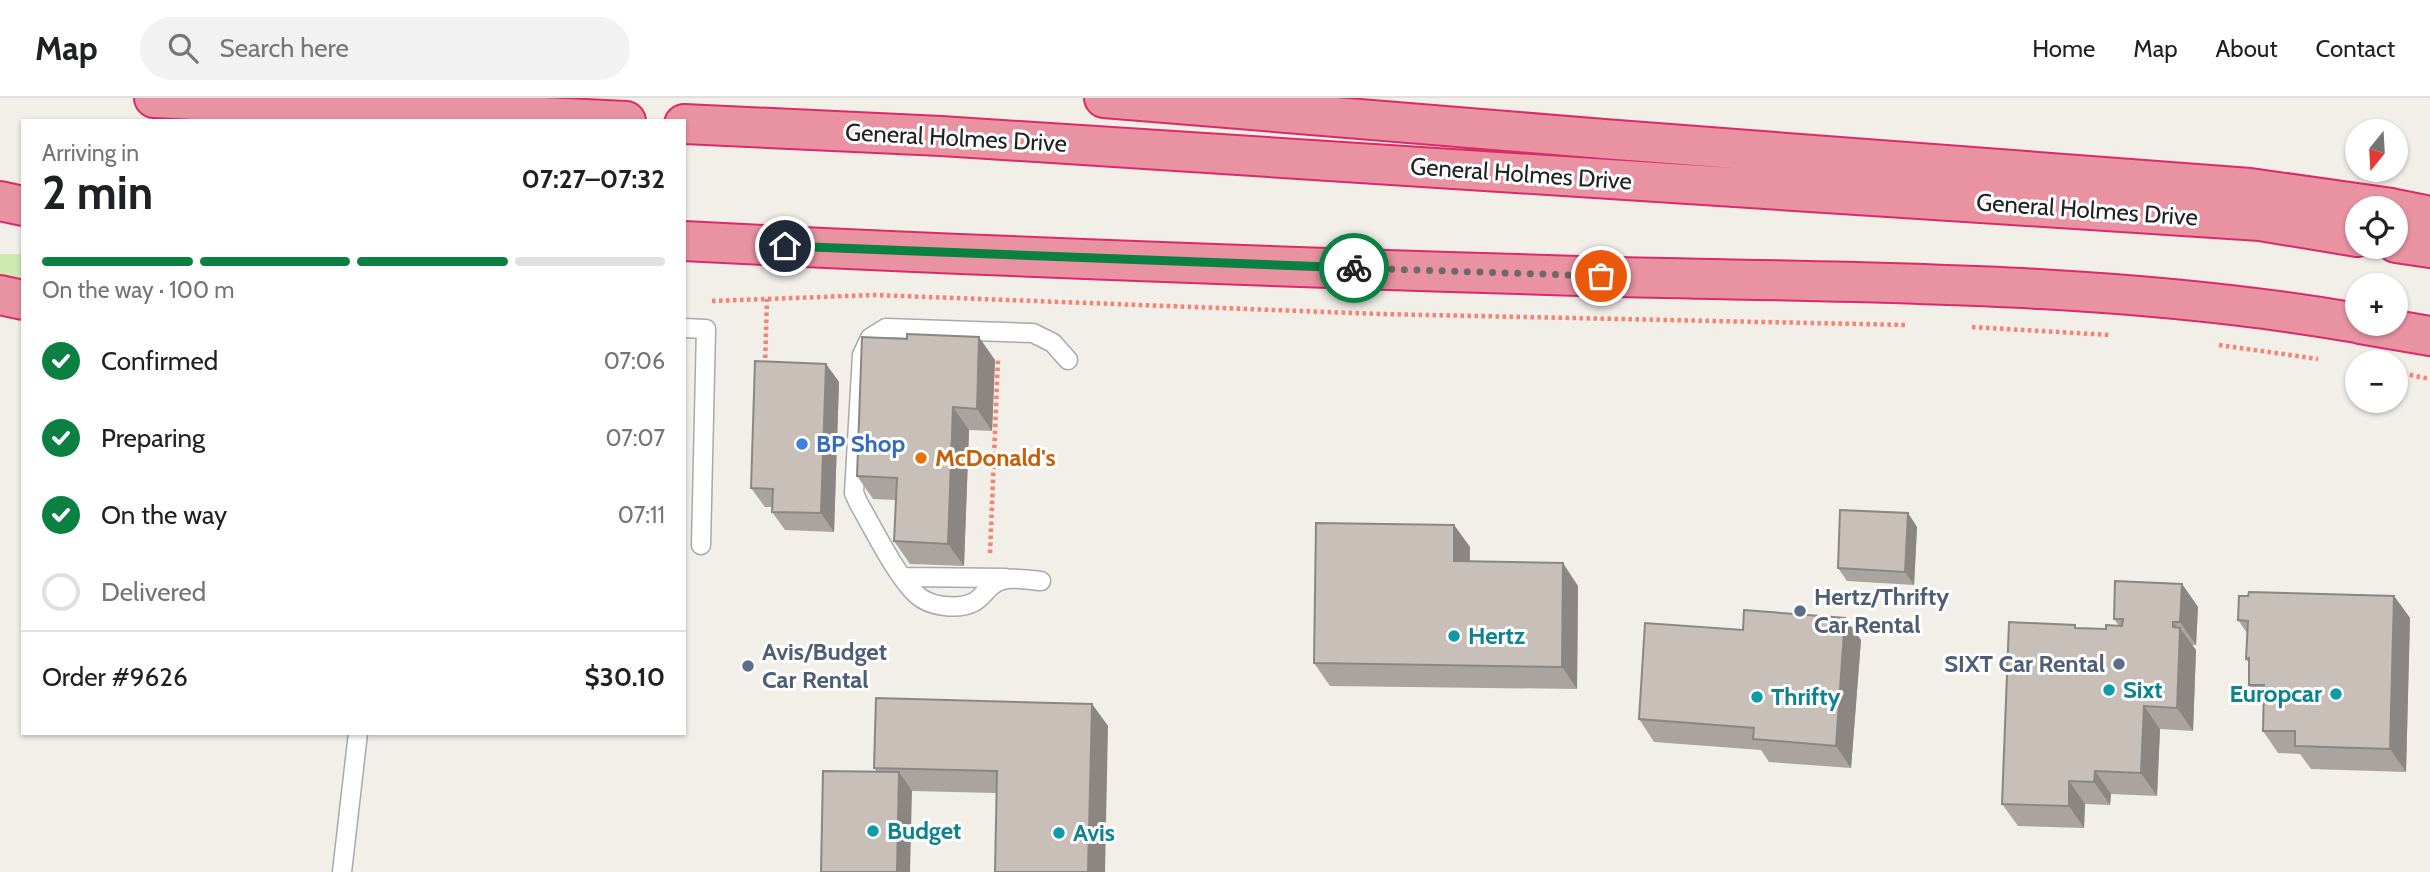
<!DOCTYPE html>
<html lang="en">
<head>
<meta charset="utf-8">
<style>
	:root { --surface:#fff; --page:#f2f2f2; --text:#202124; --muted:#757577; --line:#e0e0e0; --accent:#0b8043 }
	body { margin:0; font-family:Cabin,sans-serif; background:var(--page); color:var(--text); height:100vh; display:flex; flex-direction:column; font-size:26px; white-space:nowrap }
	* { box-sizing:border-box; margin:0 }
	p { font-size:23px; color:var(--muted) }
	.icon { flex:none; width:38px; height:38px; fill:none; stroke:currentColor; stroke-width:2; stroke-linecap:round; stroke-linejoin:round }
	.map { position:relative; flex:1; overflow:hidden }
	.side { position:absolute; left:21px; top:21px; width:665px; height:616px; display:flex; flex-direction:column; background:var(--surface); border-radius:0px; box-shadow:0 2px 5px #0004 }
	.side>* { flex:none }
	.needle { width:46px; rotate:198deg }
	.tools { position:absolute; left:2345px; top:21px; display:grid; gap:14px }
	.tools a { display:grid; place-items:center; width:63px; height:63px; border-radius:50%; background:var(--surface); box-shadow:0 2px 5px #0004; font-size:35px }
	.pin { position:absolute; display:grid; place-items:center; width:60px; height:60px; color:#fff; margin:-30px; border:4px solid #fff; border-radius:50%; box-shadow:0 2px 7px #0007 }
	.courier { position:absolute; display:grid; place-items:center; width:70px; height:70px; margin:-35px; border:5px solid #0b8043; border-radius:50%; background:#fff; color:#222; box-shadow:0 2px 9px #0007 }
	.overview em { font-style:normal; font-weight:700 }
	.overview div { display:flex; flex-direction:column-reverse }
	.overview { display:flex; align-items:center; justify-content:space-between; height:119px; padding:0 21px }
	h1 { font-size:46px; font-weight:700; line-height:52px }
	.bar { display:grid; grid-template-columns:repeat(4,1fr); gap:10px 7px; align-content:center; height:84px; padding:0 21px }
	.bar i { height:9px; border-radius:5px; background:var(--line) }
	.bar .on { background:var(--accent) }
	.bar p { grid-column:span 4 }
	.line { display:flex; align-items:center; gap:18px; padding:0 21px; border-top:2px solid var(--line) }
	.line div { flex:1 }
	ol { padding:0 21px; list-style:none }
	li { display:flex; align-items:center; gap:21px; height:77px }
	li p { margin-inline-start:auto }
	li .icon { padding:7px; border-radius:50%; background:var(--accent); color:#fff; stroke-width:4 }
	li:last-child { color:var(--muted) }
	li i { width:38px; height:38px; border:4px solid var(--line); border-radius:50% }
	header { display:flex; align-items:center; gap:42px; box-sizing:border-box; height:98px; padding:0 35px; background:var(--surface); border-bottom:2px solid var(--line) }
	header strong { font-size:33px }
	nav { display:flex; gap:38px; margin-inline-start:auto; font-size:24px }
	.search { width:490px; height:63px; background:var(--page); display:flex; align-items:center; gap:18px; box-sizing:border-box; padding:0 24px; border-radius:38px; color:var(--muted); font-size:26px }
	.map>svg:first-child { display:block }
	.grass { fill:#cdebb0 }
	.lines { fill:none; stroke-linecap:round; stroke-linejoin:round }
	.lane-casing { stroke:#a9a9a9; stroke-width:21 }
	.highway-casing { stroke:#dc2a67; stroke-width:42 }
	.path { stroke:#fa8072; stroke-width:4.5; stroke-dasharray:3.5 3.5; stroke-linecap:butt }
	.lane { stroke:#fff; stroke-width:18 }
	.highway { stroke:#e892a2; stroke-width:38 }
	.wall { fill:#aba49e }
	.shaded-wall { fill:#8b8681 }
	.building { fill:#c7bfb8; stroke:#8b8681; stroke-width:2 }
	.done { stroke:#6b6a68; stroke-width:7; stroke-dasharray:0 12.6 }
	.route { stroke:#0b8043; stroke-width:9 }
	.shop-dot { fill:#3f7fe0; stroke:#fff; stroke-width:2.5 }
	.food-dot { fill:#e8710a; stroke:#fff; stroke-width:2.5 }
	.service-dot { fill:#5c6f8a; stroke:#fff; stroke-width:2.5 }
	.culture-dot { fill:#0f9aa8; stroke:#fff; stroke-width:2.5 }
	.labels { text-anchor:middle; stroke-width:6; stroke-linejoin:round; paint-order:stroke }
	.street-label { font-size:24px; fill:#222; stroke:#fff }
	.shop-label { font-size:24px; font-weight:bold; fill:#366cbe; stroke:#fff; text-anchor:start }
	.food-label { font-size:24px; font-weight:bold; fill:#c56008; stroke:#fff; text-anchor:start }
	.service-label { font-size:24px; font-weight:bold; fill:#4e5e75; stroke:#fff; text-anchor:start }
	.culture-label { font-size:24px; font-weight:bold; fill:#0d838f; stroke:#fff; text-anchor:start }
</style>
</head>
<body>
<header>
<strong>Map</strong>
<div class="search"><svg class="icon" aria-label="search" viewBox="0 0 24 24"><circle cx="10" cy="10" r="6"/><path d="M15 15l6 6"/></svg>Search here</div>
<nav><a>Home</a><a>Map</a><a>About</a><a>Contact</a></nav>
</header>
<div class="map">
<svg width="2430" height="774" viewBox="0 0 2430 774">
	<rect width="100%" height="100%" fill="#f2efe9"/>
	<!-- grass -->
	<path class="grass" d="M0 156H23V193L0 189Z"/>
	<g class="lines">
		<defs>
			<path id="lane" d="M684 230 706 231 701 447
				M903 479 1006 480
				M1041 483C1026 482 1007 477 994 486 986 491 982 500 974 504 959 512 930 509 917 497 897 479 873 430 859 406L854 395 862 257 870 240 886 230 1033 235 1053 245 1068 262
				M342 774 358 635"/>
			<path id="highway" d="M154 0 626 23
				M1104 0 1604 41 2250 90 2392 110
				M684 26 941 38 2260 123 2357 139
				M0 103 23 108
				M2396 111 2430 118
				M684 143C995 159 1307 170 1618 179 1865 185 2114 183 2357 225
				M2396 145 2430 150
				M0 197 23 202
				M2360 226 2430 238"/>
		</defs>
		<!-- lane casing -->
		<use href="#lane" class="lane-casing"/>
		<!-- highway casing -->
		<use href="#highway" class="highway-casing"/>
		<!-- path -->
		<path class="path" d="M712 203 875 197 1380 216 1907 227
			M1972 229 2110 237
			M2219 247 2318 261
			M765 267 767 201
			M2396 274 2430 281
			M990 455 998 261"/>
		<!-- lane -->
		<use href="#lane" class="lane"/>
		<!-- highway -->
		<use href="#highway" class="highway"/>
	</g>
	<!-- wall -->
	<path class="wall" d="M907 241 995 262 992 333 969 332 964 468 910 466 894 443 896 402 873 401 857 378Z
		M826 266 839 284 834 434 785 432 772 414V409H765L751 390Z
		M1908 415 1917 429 1914 487 1847 483 1838 470Z
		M1454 427 1470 449V463L1578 488 1577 591 1330 588 1314 565Z
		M2182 486 2198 509 2196 547H2192L2196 552 2193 633 2160 631 2157 698 2111 696 2110 707 2085 706 2084 730 2018 728 2002 706 2077 530 2106 531 2119 528 2114 521Z
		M2394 498 2410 520 2406 674 2311 671 2300 656 2278 655 2263 633V607L2249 587V565L2246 561 2247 535 2238 522Z
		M1845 520 1861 542 1851 670 1769 664 1761 652 1654 644 1639 621 1743 532Z
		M1092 606 1108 628 996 695 912 693 877 674 874 670Z"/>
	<!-- shaded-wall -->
	<path class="shaded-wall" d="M979 239 995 262 992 333 977 311Z
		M826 266 839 284 834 434 821 415Z
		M953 309 969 332 964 468 948 446Z
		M1908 415 1917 429 1914 487 1905 474Z
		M1454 427 1470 449 1469 486 1454 463Z
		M1563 465 1578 488 1577 591 1562 569Z
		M2182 486 2198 509 2196 547 2180 524Z
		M2394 498 2410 520 2406 674 2390 651Z
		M1845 520 1861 542 1851 670 1836 648Z
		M2173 524 2180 534V530L2196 552 2193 633 2177 610Z
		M1092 606 1108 628 1105 774H1088Z
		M2144 608 2160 631 2157 698 2141 675Z
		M2095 673 2111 696 2110 707 2094 684Z
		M899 674 912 693 910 774H897Z
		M2069 683 2085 706 2084 730 2069 708Z"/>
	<!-- building -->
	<path class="building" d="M907 236 979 239 977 311 953 309 948 446 894 443 897 380 857 378 862 239 907 241Z
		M755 263 826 266 821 415 772 414 773 391 751 390Z
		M1840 412 1908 415 1905 474 1838 470Z
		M1316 425 1454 427V463L1563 465 1562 569 1314 565Z
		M2115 483 2182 486 2180 524H2173V529L2180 530 2177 610 2144 608 2141 675 2095 673 2094 684 2069 683V708L2002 706 2009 524 2075 527V530L2106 531V527L2122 528 2123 521H2114Z
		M2249 494 2394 498 2390 651 2295 648V633H2263L2264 587H2249V560L2246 561 2248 523 2238 522 2239 498H2248Z
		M1744 512 1845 520 1836 648 1753 641 1754 630 1639 621 1645 525 1743 532Z
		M876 600 1092 606 1088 774H995L997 673 874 670Z
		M823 673 899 674 897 774H821Z"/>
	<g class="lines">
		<!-- done -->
		<path class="done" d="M1354 170 1601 178"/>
		<!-- route -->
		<path class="route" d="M785 148 1354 170"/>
	</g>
	<!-- markers -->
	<circle class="shop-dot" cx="802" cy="346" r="7"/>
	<circle class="food-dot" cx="921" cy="360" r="7"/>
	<g class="service-dot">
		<circle cx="1800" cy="513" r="7"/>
		<circle cx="2119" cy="566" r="7"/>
		<circle cx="748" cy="568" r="7"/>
	</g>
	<g class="culture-dot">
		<circle cx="1454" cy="538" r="7"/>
		<circle cx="2109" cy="592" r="7"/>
		<circle cx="2336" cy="596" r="7"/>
		<circle cx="1757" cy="599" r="7"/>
		<circle cx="873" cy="733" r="7"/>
		<circle cx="1059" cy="735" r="7"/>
	</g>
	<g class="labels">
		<!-- street labels -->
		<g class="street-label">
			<text transform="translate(956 40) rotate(3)" y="8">General Holmes Drive</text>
			<text transform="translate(1521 76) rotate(4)" y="8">General Holmes Drive</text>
			<text transform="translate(2087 112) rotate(4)" y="8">General Holmes Drive</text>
		</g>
		<!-- shop labels -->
		<g class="shop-label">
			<text x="816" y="354">BP Shop</text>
		</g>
		<!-- food labels -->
		<g class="food-label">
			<text x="935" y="368">McDonald's</text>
		</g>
		<!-- service labels -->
		<g class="service-label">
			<text x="1814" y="507">Hertz/Thrifty<tspan x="1814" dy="28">Car Rental</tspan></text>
			<text x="762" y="562">Avis/Budget<tspan x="762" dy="28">Car Rental</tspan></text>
			<text x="2105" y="574" text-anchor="end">SIXT Car Rental</text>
		</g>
		<!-- culture labels -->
		<g class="culture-label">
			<text x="1468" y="546">Hertz</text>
			<text x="2123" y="600">Sixt</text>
			<text x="2322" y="604" text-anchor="end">Europcar</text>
			<text x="1771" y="607">Thrifty</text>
			<text x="887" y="741">Budget</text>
			<text x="1073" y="743">Avis</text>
		</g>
	</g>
</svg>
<div class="tools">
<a><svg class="needle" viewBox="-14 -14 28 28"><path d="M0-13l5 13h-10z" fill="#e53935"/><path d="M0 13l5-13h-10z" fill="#757577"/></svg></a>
<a><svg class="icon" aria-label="locate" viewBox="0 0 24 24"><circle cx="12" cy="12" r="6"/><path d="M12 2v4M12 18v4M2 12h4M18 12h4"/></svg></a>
<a>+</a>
<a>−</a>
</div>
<div class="pin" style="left:1601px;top:178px;background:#ea580c"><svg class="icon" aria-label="bag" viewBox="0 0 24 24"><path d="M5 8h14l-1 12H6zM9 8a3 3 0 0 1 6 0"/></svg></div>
<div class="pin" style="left:785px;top:148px;background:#1f2937"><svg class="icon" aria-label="home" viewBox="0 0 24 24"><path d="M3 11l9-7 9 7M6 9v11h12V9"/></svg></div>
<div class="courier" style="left:1354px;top:170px"><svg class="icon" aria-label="bike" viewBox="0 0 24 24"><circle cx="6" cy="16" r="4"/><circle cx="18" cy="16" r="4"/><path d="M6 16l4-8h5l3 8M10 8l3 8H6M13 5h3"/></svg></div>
<section class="side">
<div class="overview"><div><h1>2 min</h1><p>Arriving in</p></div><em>07:27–07:32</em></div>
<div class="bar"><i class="on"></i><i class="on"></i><i class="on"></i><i></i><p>On the way · 100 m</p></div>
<ol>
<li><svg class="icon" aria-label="check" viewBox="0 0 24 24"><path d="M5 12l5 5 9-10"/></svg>Confirmed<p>07:06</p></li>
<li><svg class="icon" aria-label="check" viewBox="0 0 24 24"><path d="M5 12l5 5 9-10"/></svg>Preparing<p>07:07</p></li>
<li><svg class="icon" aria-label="check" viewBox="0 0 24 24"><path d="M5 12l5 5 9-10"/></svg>On the way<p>07:11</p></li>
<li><i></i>Delivered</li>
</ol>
<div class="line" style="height:91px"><div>Order #9626</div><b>$30.10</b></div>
</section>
</div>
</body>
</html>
